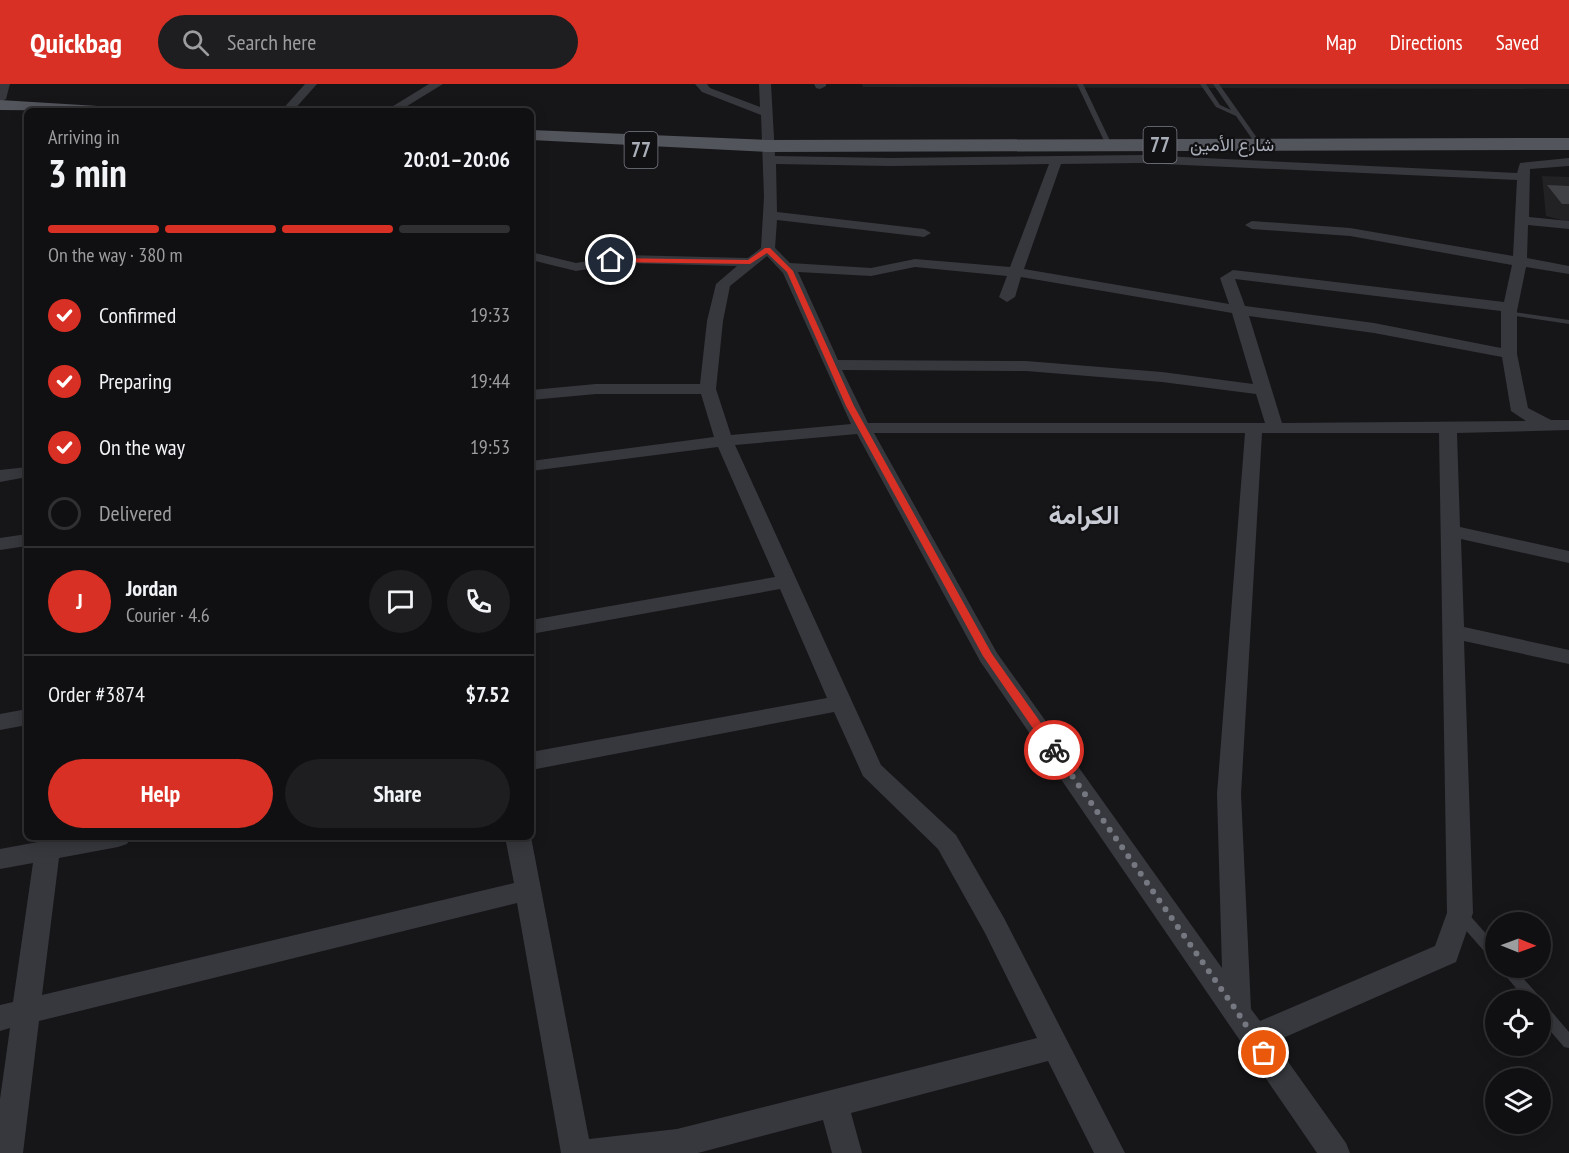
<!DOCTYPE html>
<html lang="en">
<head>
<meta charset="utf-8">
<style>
	:root { --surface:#101012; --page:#1e1e20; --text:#f1f3f6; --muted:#9c9d9f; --line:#303032; --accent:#d93025 }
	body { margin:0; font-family:"PT Sans Narrow",Vazirmatn,sans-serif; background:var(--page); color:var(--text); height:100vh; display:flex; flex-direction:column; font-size:22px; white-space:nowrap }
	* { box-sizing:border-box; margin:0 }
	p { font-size:20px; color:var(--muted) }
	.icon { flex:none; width:33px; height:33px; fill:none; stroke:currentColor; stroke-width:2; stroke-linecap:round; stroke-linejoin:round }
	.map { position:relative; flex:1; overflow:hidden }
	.drawer { position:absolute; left:24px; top:24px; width:510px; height:732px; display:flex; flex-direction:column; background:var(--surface); border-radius:9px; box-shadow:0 3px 15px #0003,0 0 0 2px var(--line) }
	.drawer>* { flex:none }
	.needle { width:39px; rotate:91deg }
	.tools { position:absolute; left:1485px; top:828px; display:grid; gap:12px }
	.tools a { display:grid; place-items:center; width:66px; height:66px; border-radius:50%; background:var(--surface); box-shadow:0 3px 15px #0003,0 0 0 2px var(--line); font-size:30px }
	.pin { position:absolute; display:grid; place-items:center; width:51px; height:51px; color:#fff; margin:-26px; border:3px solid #fff; border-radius:50%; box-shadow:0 2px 6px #0007 }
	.courier { position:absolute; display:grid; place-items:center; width:60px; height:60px; margin:-30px; border:4px solid #d93025; border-radius:50%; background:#fff; color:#222; box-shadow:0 2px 8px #0007 }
	.summary em { font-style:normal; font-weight:800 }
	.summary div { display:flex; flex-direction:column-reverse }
	.summary { display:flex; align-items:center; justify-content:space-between; height:102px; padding:0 24px }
	h1 { font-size:39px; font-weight:800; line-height:45px }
	.bar { display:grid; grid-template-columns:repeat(4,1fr); gap:9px 6px; align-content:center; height:72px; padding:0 24px }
	.bar i { height:8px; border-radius:4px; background:var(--line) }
	.bar .current { background:var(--accent) }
	.bar p { grid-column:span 4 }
	.line { display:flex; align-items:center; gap:15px; padding:0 24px; border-top:2px solid var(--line) }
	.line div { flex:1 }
	.round { display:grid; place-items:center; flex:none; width:63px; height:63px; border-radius:32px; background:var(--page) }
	ol { padding:0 24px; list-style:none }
	li { display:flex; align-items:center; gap:18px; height:66px }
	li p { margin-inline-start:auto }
	li .icon { padding:6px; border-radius:50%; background:var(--accent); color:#fff; stroke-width:4 }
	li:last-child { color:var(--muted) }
	li i { width:33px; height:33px; border:3px solid var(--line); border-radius:50% }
	.primary-button { display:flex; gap:12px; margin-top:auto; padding:12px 24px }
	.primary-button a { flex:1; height:69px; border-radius:36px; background:var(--accent); color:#fff; font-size:24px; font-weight:800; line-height:69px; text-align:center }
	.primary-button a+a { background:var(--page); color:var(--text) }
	header { display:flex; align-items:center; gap:36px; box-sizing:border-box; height:84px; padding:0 30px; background:var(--accent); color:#fff }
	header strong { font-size:28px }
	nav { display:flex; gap:33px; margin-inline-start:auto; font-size:21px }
	.search { width:420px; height:54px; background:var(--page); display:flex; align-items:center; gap:15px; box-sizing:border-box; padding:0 21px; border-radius:33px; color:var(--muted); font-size:22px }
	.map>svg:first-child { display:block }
	.built { fill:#222225 }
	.building { fill:#404145 }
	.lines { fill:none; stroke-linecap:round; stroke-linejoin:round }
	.service { fill:#37383d; fill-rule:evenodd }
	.minor { fill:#37383d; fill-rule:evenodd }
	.primary { fill:#53555c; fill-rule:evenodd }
	.route { fill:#d93025 }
	.done { stroke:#757880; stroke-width:6; stroke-dasharray:0 10.8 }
	.labels { text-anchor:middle; stroke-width:4.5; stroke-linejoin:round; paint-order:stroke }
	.far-street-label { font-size:18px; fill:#a8adb8; stroke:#111113 }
	.shield { fill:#111113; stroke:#7b7e86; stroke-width:1.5 }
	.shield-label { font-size:21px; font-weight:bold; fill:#a8adb8 }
	.quarter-label { font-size:26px; font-weight:bold; fill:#c9ccd4; stroke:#111113 }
</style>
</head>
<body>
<header>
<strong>Quickbag</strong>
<div class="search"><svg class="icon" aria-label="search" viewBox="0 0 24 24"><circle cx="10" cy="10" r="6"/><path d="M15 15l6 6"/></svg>Search here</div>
<nav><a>Map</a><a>Directions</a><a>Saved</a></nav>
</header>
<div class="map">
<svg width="1569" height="1069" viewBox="0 0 1569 1069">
	<rect width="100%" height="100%" fill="#161618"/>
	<!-- built -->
	<path class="built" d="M862 0H1569V5L863 3Z
		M1542 92 1569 93V138L1546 132Z"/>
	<!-- building -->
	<path class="building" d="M1547 101 1569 102V120H1562Z"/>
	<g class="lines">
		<!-- service -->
		<path class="service" d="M1077 0H1083L1112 61 1111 62 1106 61Z
			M1200 0H1206L1220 21 1231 26 1213 0H1219L1262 61 1261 62H1257L1236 32 1216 23Z
			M1506 227 1569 236V240L1509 231H1506Z
			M1460 825 1465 826 1496 861V877L1491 875 1455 834 1453 830 1455 826Z
			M1499 884H1514L1539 912 1541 916 1540 917 1526 916Z
			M1540 918 1545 920 1569 948V964L1564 963 1540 935Z"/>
		<!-- minor -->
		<path class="minor" d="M0 0H10L6 15 0 18Z
			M305 0H317L293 27H281Z
			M429 0H443L399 27H385Z
			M695 0H707L710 4 760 23 759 0H771L775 72 890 74 1141 71 1517 89 1520 79 1569 74V82L1530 85 1529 133 1569 137V145L1528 141 1527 174 1569 182V190L1526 183 1517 227V270L1528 324 1551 336H1569V346L1457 349 1460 443 1569 467V479L1461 455 1464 543 1569 566V580L1464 557 1473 829 1456 878 1274 958 1346 1059 1350 1069H1317L980 577 857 350 735 361 881 681 956 751 1004 834 1125 1069H1094L1048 977 851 1029 862 1069H832L823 1036 698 1069H561L517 819 39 937 23 1069H0V1015L10 944 0 947V921L13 918 33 779 0 785V765L65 753H131L127 760 118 763 59 774 42 911 514 799 505 753H531L589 1055 677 1045 1037 954 985 849 938 765 863 692 834 628 531 686V668L827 614 780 505 531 550V536L775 493 718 363 531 387V377L714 353 701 310H596L531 316V306L596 300H700L707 237 716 200 737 182 624 179 576 187 531 176V168L576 179 624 171 748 174 761 164 764 113 761 31 702 8ZM1141 79 1517 96 1513 172 1350 144 1252 137 1245 141 1252 145 1350 152 1512 181 1504 218 1233 186 1220 194 1229 220 1024 185 1061 80ZM776 80 890 82 1049 80 1010 183 915 175 871 184 790 179 775 164 777 136 924 153 931 149 924 145 777 128ZM767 172 783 189 851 340 731 351 716 305 723 237 730 202ZM915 183 1007 192 999 213 1007 218 1015 213 1021 193 1232 229 1253 300 1162 288 1026 277 838 276 798 188 871 192ZM1235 195 1501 227V264L1374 239 1245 222ZM1249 232 1374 249 1502 273 1511 327 1526 337 1282 339ZM842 286 1026 287 1162 298 1256 310 1265 339H868ZM874 349H1245L1217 710 1222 884 997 569ZM1262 349H1439L1447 829 1435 862 1260 937 1251 925 1241 710Z
			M814 0H826V2L820 5 816 4Z
			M27 383V393L0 398V386Z
			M27 450V462L0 466V454Z
			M27 625V641L0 646V630Z"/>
		<!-- primary -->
		<path class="primary" d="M0 16 98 22 104 23 107 27 0 26Z
			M531 46 767 56 1569 54V66L767 68 531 56Z"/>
	</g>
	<!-- route -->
	<path class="route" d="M765 164H770L793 187 854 322 992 570 1058 663V669H1050L983 572 846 322 787 188 767 169 750 180 611 178 607 176 611 174 748 176Z"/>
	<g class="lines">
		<!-- done -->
		<path class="done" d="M1054 666 1236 926 1264 969"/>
	</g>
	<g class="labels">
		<!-- far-street labels -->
		<g class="far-street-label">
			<text x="1232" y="67">شارع الأمين</text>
		</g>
		<!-- shield labels -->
		<g class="shield">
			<rect x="1143.5" y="43" width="33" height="36" rx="4.5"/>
			<rect x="624.5" y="48" width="33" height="36" rx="4.5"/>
		</g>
		<g class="shield-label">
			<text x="1160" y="68">77</text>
			<text x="641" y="73">77</text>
		</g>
		<!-- quarter labels -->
		<g class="quarter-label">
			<text x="1084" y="440">الكرامة</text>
		</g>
	</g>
</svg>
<div class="tools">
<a><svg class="needle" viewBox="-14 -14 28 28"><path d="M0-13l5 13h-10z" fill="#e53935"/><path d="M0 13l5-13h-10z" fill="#9c9d9f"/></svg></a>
<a><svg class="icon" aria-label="locate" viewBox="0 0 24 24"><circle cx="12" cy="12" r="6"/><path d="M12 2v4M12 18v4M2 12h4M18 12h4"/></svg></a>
<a><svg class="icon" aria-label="layers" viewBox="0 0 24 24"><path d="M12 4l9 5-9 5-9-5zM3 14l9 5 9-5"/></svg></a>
</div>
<div class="pin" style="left:1264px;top:969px;background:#ea580c"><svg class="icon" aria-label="bag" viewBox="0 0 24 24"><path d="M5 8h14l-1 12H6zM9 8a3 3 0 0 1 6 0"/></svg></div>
<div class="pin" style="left:611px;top:176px;background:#1f2937"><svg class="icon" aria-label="home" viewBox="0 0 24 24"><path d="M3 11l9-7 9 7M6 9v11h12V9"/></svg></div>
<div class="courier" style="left:1054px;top:666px"><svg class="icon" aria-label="bike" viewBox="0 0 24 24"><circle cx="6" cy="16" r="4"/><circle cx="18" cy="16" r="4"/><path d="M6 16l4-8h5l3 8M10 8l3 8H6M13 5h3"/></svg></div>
<section class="drawer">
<div class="summary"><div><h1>3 min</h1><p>Arriving in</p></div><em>20:01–20:06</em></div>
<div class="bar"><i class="current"></i><i class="current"></i><i class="current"></i><i></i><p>On the way · 380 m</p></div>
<ol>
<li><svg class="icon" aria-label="check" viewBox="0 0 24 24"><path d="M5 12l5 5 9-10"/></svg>Confirmed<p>19:33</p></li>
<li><svg class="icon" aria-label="check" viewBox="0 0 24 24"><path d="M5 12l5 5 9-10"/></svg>Preparing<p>19:44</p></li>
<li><svg class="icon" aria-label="check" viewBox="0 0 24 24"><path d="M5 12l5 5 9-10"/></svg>On the way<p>19:53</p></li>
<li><i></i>Delivered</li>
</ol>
<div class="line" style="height:108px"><b class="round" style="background:var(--accent);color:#fff">J</b><div><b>Jordan</b><p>Courier · 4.6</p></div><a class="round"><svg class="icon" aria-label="chat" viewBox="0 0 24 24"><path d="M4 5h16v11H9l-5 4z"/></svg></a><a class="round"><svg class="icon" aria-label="phone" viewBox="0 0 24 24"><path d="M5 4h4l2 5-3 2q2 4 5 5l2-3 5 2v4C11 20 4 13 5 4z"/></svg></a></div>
<div class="line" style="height:78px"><div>Order #3874</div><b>$7.52</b></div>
<div class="primary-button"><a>Help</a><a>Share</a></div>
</section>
</div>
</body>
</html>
